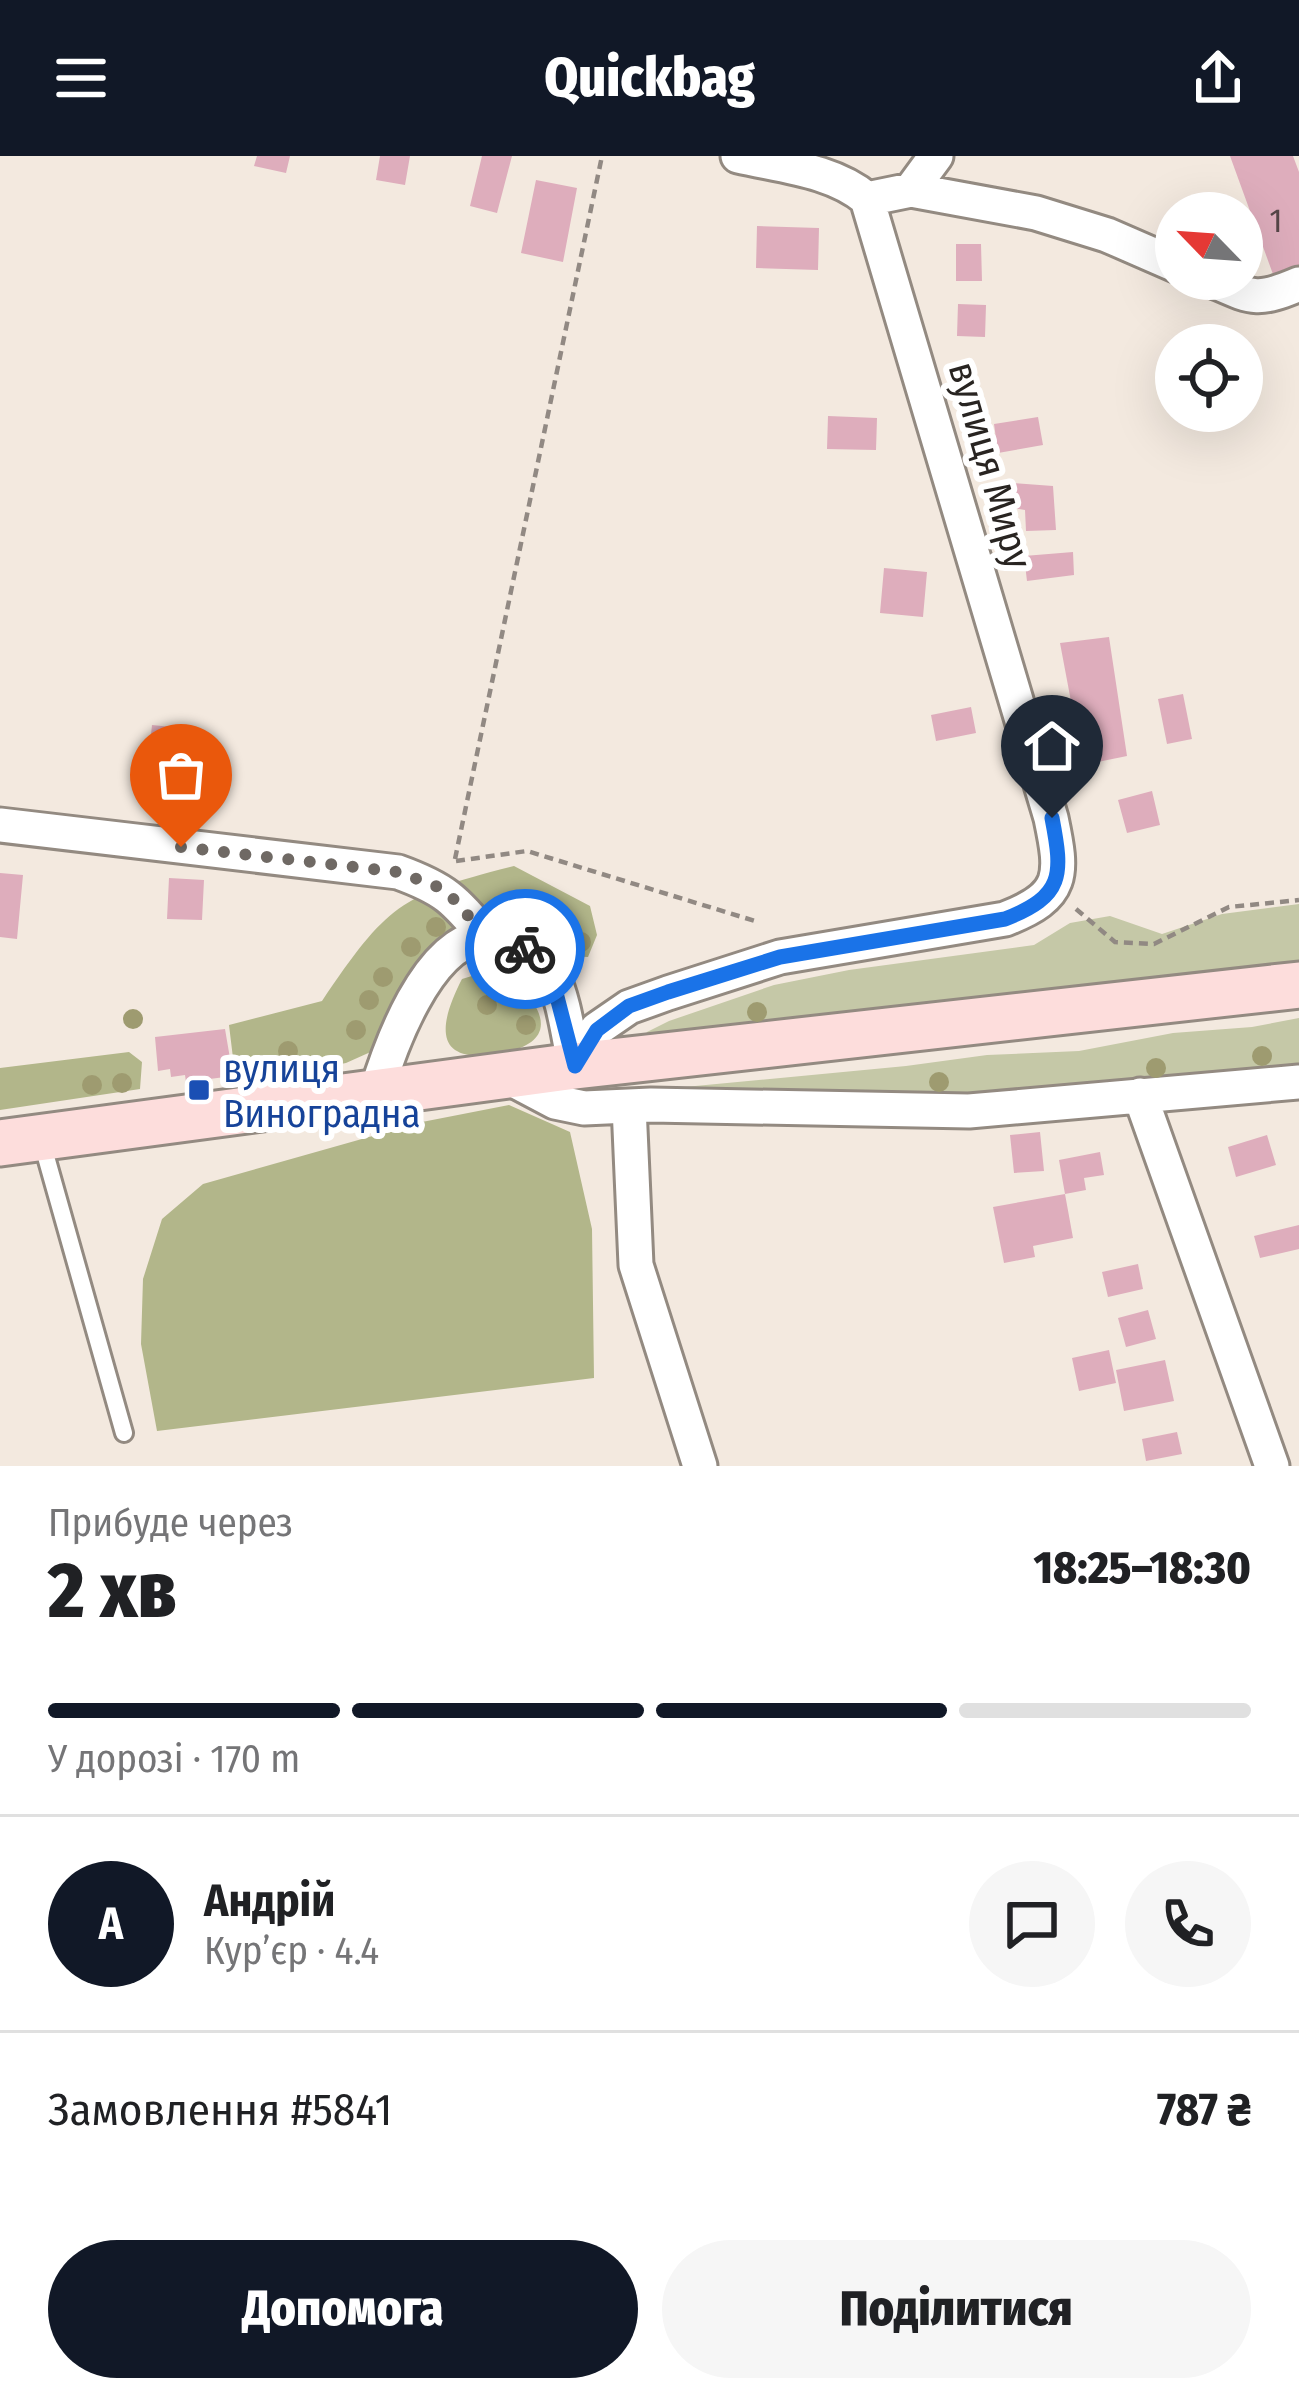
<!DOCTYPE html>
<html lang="uk">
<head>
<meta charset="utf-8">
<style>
	:root { --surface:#fff; --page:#f6f6f6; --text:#202124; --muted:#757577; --line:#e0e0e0; --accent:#111827 }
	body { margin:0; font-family:"Fira Sans Condensed",sans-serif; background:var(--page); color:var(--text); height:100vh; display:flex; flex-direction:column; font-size:45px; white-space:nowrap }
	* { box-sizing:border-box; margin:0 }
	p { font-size:39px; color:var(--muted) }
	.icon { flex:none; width:66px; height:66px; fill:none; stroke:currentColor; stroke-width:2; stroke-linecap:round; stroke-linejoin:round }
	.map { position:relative; height:1310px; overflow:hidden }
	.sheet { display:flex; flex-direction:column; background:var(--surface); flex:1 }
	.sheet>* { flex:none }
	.needle { width:78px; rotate:295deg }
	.buttons { position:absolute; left:1155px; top:36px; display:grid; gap:24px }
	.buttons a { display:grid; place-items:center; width:108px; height:108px; border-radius:50%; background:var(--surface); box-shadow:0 12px 48px #0002; font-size:60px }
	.pin { position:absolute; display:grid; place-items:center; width:102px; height:102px; color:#fff; margin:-123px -51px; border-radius:50% 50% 50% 0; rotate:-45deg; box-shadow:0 0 12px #0007 }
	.pin .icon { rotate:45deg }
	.courier { position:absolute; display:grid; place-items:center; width:120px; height:120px; margin:-60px; border:9px solid #1a73e8; border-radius:50%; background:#fff; color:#222; box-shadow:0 3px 15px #0007 }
	.head em { font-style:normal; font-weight:800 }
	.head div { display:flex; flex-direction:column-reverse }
	.head { display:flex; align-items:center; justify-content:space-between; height:204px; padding:0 48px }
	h1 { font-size:78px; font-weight:800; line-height:90px }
	.bar { display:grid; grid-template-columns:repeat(4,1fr); gap:18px 12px; align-content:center; height:144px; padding:0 48px }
	.bar i { height:15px; border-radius:9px; background:var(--line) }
	.bar .active { background:var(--accent) }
	.bar p { grid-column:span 4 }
	.line { display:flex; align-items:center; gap:30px; padding:0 48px; border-top:3px solid var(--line) }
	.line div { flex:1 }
	.round { display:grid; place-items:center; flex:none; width:126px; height:126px; border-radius:63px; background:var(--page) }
	.cta { display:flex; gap:24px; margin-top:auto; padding:24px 48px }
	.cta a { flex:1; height:138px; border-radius:72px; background:var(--accent); color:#fff; font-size:48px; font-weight:800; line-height:138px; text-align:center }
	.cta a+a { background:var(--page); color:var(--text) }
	header { display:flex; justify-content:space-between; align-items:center; height:156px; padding:0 48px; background:var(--accent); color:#fff; font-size:54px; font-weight:800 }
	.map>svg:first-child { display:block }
	.green { fill:#c5c8a7 }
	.forest { fill:#b2b68a }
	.building { fill:#deadbc }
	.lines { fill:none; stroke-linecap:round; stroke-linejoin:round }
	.lane-casing { stroke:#938a81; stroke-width:22 }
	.street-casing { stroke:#938a81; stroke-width:39 }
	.secondary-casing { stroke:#938a81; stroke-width:51 }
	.path { stroke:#918983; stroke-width:4.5; stroke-dasharray:9 6; stroke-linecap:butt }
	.lane { stroke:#fff; stroke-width:16 }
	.street { stroke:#fff; stroke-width:33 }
	.secondary { stroke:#fddddc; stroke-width:45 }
	.tree { fill:#9e9b70 }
	.done { stroke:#6f6964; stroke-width:12; stroke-dasharray:0 21.6 }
	.route { stroke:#1a73e8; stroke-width:15 }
	.transit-dot { fill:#1a4fb4; stroke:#fff; stroke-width:4.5 }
	.labels { text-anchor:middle; stroke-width:12; stroke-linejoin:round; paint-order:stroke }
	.number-label { font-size:33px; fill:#564648 }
	.street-label { font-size:39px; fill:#282421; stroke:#fff }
	.transit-label { font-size:39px; fill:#164399; stroke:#fff; text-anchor:start }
</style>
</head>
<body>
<header><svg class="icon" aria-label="menu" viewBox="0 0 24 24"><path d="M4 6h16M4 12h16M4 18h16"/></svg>Quickbag<svg class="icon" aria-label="share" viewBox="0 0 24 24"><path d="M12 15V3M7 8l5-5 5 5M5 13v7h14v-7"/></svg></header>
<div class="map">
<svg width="1299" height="1310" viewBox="0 0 1299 1310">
	<rect width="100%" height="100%" fill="#f3e9df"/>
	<!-- green -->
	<path class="green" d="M1299 748V815L640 889 647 876 669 865 774 829 849 814 1034 789 1070 767 1110 760 1162 778 1222 758Z
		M1299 862V926L968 955 600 939 906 910 987 899 1079 895 1173 877 1252 871Z"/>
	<!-- forest -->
	<path class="forest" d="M514 710 590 750 597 779 588 801 564 800C554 789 543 774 531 766 457 720 395 841 375 894L346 907 268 922 263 904 233 902 229 869 322 845C388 748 400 739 514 710Z
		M485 816C506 819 519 825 531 843 559 883 522 895 489 899 429 905 443 860 462 823Z
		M129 896 142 906 140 933 0 954V912Z
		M509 949 570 976 592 1073 594 1222 157 1275 141 1188 143 1123 162 1063 203 1028 422 966Z"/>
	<!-- building -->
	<path class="building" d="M257 0H290L286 17 254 10Z
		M380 0H410L405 29 376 24Z
		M482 0H512L497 57 470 50Z
		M1230 0H1293L1299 16V112L1274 121Z
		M536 24 577 32 563 106 521 97Z
		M757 70 819 72 818 114 756 112Z
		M956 88H981L982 125H956Z
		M958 148 986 149 985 181 957 180Z
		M828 260 877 262 876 294 827 293Z
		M1038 261 1043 289 998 297 994 268Z
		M1013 327 1053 330 1056 374 1026 375 1025 354 1013 352Z
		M1073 396 1074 419 1027 425 1024 400Z
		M884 412 927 416 923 461 880 457Z
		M1109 481 1127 600 1083 609 1060 487Z
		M1183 538 1192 583 1167 588 1158 543Z
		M971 551 976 577 936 585 931 559Z
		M152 569 191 573 189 592 150 588Z
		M1152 635 1160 669 1127 677 1118 644Z
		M0 717 23 719 17 783 0 781Z
		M169 722 204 724 202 764 167 763Z
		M225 873 233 920 186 926 185 919 171 921 170 913 158 915 155 881Z
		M1040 976 1044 1015 1014 1017 1010 979Z
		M1267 979 1276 1009 1236 1021 1228 991Z
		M1100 996 1104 1019 1084 1022 1086 1034 1065 1038 1059 1004Z
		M1065 1038 1073 1082 1033 1090 1035 1101 1004 1107 993 1051Z
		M1299 1069V1093L1260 1102 1254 1080Z
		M1138 1108 1143 1133 1108 1141 1102 1116Z
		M1148 1154 1156 1183 1126 1191 1118 1162Z
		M1109 1194 1116 1227 1079 1235 1072 1202Z
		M1165 1204 1174 1245 1124 1255 1116 1214Z
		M1177 1276 1182 1298 1146 1305 1142 1283Z"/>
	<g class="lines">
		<defs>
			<path id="lane" d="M41 983 124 1277"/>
			<path id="street" d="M911 34 936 0
				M867 43 911 34 1036 57 1107 79 1176 109
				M1209 123C1251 141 1255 147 1299 128
				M0 669 398 716C445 733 454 743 485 780
				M575 910 597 873 629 851 668 837 780 801 1005 763C1065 740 1063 719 1051 662L867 43C833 14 781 10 738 0
				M504 919 555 946 584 952 651 949 969 955 1299 926
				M376 937C390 891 426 789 482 781 490 780 501 785 509 788 525 793 544 804 552 820 565 846 568 881 575 910
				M1140 939 1272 1310
				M629 950 636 1109 700 1310"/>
			<path id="secondary" d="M0 987 575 910 1299 829"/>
		</defs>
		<!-- lane casing -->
		<use href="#lane" class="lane-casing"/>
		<!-- street casing -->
		<use href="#street" class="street-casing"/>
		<!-- secondary casing -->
		<use href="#secondary" class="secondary-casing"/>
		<!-- path -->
		<path class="path" d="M455 703 602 0
			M456 705 527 695 755 765
			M1076 753 1115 786 1154 788 1229 751 1299 744"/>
		<!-- lane -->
		<use href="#lane" class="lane"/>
		<!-- street -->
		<use href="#street" class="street"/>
		<!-- secondary -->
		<use href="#secondary" class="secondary"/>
	</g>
	<!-- trees -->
	<g class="tree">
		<circle cx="436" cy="771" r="10"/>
		<circle cx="581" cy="786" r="10"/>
		<circle cx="411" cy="791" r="10"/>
		<circle cx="383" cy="821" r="10"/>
		<circle cx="369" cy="844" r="10"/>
		<circle cx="487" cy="849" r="10"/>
		<circle cx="757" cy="856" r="10"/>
		<circle cx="133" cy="863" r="10"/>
		<circle cx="526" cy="869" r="10"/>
		<circle cx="356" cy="874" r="10"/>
		<circle cx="288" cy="895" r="10"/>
		<circle cx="1262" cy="900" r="10"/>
		<circle cx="1156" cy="912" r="10"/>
		<circle cx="939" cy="926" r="10"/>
		<circle cx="122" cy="927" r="10"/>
		<circle cx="92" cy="929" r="10"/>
	</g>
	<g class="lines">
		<!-- done -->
		<path class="done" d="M181 691 398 716 436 730 456 745 485 780 525 793"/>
		<!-- route -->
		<path class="route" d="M525 793 550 814 575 910 597 874 629 850 668 836 780 801 1005 763C1064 740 1063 719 1052 662"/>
	</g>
	<!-- markers -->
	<rect class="transit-dot" x="187" y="922" width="24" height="24" rx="6"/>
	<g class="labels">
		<!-- number labels -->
		<g class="number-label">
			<text x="1276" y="76">1</text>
		</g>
		<!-- street labels -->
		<g class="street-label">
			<text transform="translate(991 309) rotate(74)" y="14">вулиця Миру</text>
		</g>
		<!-- transit labels -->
		<g class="transit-label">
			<text x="223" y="926">вулиця<tspan x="223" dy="45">Виноградна</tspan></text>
		</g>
	</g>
</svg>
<div class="buttons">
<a><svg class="needle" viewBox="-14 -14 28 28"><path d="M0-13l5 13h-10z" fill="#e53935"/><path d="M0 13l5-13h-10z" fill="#757577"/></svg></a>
<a><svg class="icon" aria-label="locate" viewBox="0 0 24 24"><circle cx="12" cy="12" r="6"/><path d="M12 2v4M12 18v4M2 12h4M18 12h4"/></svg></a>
</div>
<div class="pin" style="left:181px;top:691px;background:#ea580c"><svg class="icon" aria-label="bag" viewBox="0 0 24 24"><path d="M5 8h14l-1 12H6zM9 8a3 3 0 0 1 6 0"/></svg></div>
<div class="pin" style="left:1052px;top:662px;background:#1f2937"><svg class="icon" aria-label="home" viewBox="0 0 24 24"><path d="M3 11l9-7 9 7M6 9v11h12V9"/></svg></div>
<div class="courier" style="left:525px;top:793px"><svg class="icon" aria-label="bike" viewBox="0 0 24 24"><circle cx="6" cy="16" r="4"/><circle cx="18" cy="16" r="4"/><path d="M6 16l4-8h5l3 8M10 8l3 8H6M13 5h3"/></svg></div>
</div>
<section class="sheet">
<div class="head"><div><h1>2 хв</h1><p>Прибуде через</p></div><em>18:25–18:30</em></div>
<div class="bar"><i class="active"></i><i class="active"></i><i class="active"></i><i></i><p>У дорозі · 170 m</p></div>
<div class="line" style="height:216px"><b class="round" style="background:var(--accent);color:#fff">А</b><div><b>Андрій</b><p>Кур’єр · 4.4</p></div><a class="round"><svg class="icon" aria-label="chat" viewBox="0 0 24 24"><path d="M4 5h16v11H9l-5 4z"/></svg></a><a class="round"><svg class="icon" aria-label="phone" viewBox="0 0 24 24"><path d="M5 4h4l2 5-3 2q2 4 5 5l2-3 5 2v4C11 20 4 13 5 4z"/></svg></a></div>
<div class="line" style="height:156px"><div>Замовлення #5841</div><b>787 ₴</b></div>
<div class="cta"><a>Допомога</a><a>Поділитися</a></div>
</section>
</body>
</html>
